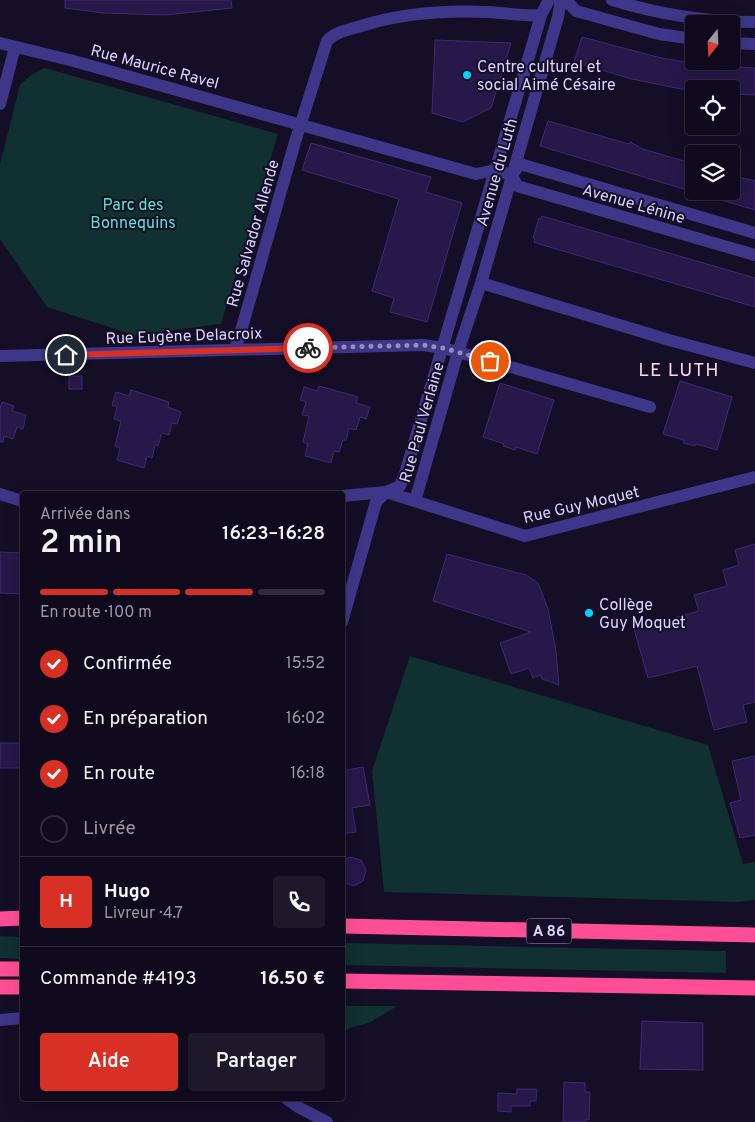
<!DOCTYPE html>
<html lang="fr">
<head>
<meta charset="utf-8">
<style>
	:root { --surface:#0f0a1d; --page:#1d182a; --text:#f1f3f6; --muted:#9b9aa4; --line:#2f2b3b; --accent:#d93025 }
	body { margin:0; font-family:Overpass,sans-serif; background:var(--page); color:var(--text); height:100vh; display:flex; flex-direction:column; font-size:19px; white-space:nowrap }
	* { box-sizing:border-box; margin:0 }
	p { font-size:16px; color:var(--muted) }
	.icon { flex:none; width:28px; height:28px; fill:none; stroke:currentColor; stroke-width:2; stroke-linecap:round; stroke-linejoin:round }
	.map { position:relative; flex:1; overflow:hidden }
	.panel { position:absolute; left:20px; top:491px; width:325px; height:610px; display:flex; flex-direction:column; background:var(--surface); border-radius:5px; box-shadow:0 5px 20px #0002,0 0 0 1px var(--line) }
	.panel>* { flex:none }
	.needle { width:32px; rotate:198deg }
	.tools { position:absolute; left:685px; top:15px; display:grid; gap:10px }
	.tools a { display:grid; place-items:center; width:55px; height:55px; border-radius:5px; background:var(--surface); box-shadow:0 5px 20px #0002,0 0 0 1px var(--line); font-size:25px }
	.pin { position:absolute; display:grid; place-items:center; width:42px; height:42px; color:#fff; margin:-21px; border:2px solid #fff; border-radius:50%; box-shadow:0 1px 5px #0007 }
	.courier { position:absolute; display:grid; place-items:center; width:50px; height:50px; margin:-25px; border:4px solid #d93025; border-radius:50%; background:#fff; color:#222; box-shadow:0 1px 6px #0007 }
	.summary em { font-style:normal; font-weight:600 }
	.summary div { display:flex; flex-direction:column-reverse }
	.summary { display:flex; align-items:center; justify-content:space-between; height:85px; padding:0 20px }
	h1 { font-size:32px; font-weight:600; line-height:38px }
	.bar { display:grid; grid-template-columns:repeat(4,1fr); gap:8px 5px; align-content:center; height:60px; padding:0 20px }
	.bar i { height:6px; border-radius:4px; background:var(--line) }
	.bar .selected { background:var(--accent) }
	.bar p { grid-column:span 4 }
	.line { display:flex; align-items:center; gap:12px; padding:0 20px; border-top:1px solid var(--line) }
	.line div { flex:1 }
	.round { display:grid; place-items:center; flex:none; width:52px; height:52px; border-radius:5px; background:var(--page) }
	ol { padding:0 20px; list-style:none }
	li { display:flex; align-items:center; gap:15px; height:55px }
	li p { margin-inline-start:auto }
	li .icon { padding:5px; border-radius:50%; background:var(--accent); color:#fff; stroke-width:4 }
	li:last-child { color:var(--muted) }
	li i { width:28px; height:28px; border:2px solid var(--line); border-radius:50% }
	.cta { display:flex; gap:10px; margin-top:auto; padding:10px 20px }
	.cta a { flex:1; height:58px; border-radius:5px; background:var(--accent); color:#fff; font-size:20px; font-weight:600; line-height:58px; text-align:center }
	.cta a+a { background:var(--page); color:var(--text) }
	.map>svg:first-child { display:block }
	.green { fill:#103031 }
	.building { fill:#261849; stroke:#3f2976 }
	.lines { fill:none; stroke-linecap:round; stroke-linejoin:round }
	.street { stroke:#403689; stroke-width:12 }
	.highway { stroke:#ff4e95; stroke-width:15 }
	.done { stroke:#968eb3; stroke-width:5; stroke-dasharray:0 9 }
	.route { stroke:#d93025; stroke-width:6 }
	.poi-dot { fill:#00d0fe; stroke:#140e27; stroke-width:2 }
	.labels { text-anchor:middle; stroke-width:4; stroke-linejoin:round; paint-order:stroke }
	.shield { fill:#140e27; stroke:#a098be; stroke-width:1 }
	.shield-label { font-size:15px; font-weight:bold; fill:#dcd3ff }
	.street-label { font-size:16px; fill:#dcd3ff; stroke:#140e27 }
	.poi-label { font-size:16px; fill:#dcd3ff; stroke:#140e27; text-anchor:start }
	.park-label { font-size:16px; fill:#57e7cf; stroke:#140e27 }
	.quarter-label { font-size:19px; letter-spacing:1px; fill:#ffd5ec; stroke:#140e27 }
</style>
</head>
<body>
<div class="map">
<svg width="755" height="1122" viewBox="0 0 755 1122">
	<rect width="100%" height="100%" fill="#140e27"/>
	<!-- green -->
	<path class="green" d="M45 68 278 134 221 324 134 335 47 307 0 239V164L20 85 31 75Z
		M410 656 708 745 743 864 755 862V900L737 902 384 892 372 771Z
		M0 936 22 937V959L0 958Z
		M343 943 726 951V973L343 965Z
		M343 1006H397L371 1022 343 1030Z"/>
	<!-- building -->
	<path class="building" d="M65 0H231L232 8 165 15 104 13 65 8Z
		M582 37 661 58 711 66 755 68V95L731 94V89H694V91L676 88 632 79 574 62Z
		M435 40 511 43 491 108 463 122 432 113Z
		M548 121 629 144 630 142 643 149 694 164V192L540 146Z
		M311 143 431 177 426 192 462 203 427 322 390 312 394 298 372 291 399 199 302 170Z
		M731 175 755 181V210L704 195V191H731Z
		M542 216 755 278V307L539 244 534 242 535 239 533 238 539 218 541 219Z
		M69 376H82V389H69Z
		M680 381 732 397 717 450 696 444 695 446 683 443 684 440 663 434Z
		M500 383 554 400 537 454 516 447 515 450 503 446 504 444 483 437Z
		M319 386 358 397 356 403 370 407 366 419 360 417 356 430 349 428 346 440H343L339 452 334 451 331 463 305 456 308 444 303 442 309 416 302 415 306 402 300 400 304 387 317 391Z
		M131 390 169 402 168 407 181 412 177 424 172 423 169 435 162 433 158 446 155 445 152 458 147 456 144 468 117 460 120 448 115 446 121 421 114 419 117 407 112 405 116 392 129 396Z
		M2 402 14 406 12 411 26 415 23 429 17 427 13 439 4 436 3 442H0V408Z
		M755 544V702L743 705 747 722 714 730 697 666 648 678 634 629 699 611 694 595 727 586 723 570 739 565 735 550Z
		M0 552 22 553V594L0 593Z
		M447 554 526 575 538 583 548 609 556 651 559 685 542 679 541 675 533 678 529 668 511 674 500 643 531 632 433 601Z
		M0 743H22V768H0Z
		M755 756V835L740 838 730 803 741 800 732 761Z
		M363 767 370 805 352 808 356 832 342 834V771Z
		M350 857 361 860 366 870 363 881 354 886 342 882V861Z
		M642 1021 703 1023V1070L640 1069Z
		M564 1082 585 1083V1092H590L589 1120H585V1122H563Z
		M517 1089H537L536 1101H530V1106H511V1112L498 1111V1093L517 1094Z"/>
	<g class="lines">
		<!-- street -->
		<path class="street" d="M566 0 576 11 659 34 694 39
			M612 0C658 14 707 22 755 22
			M0 43 70 60 476 174 495 170 512 175 517 186 755 255
			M731 43 755 44
			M0 104 15 47
			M512 175 520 164 755 233
			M481 283 669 340 755 363
			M234 350 239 338 295 142 327 41C336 31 349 30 361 26 402 13 445 10 488 12 506 13 523 16 541 15
			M0 356 423 345 443 348 458 352 650 407
			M0 494 22 501
			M342 496 386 492 525 536 755 477
			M415 501 458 352 481 283 558 17 561 0
			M342 622 376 502 386 492 400 486 406 470 535 36 541 15 549 0
			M0 1020 22 1018
			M287 1099 298 1107 327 1122"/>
		<!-- highway -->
		<path class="highway" d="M0 919 22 918
			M342 926 755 935
			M0 969H22
			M342 981 755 988
			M0 987H22"/>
	</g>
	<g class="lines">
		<!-- done -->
		<path class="done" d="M308 348 423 345 443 348 490 361"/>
		<!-- route -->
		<path class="route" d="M66 355 308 348"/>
	</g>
	<!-- markers -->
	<g class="poi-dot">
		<circle cx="467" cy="75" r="5"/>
		<circle cx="589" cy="613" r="5"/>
	</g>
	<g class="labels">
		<!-- shield labels -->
		<rect class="shield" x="526.5" y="918.5" width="45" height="25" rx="4"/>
		<g class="shield-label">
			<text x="549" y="936">A 86</text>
		</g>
		<!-- street labels -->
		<g class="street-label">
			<text transform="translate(155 66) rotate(15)" y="6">Rue Maurice Ravel</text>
			<text transform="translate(496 172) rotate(-74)" y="6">Avenue du Luth</text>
			<text transform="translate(634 203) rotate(16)" y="6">Avenue Lénine</text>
			<text transform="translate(252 233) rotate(-74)" y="6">Rue Salvador Allende</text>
			<text transform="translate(184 335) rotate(-2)" y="6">Rue Eugène Delacroix</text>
			<text transform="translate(421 422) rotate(-74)" y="6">Rue Paul Verlaine</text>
			<text transform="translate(581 504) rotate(-13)" y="6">Rue Guy Moquet</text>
		</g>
		<!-- poi labels -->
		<g class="poi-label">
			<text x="477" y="72">Centre culturel et<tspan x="477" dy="18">social Aimé Césaire</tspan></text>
			<text x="599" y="610">Collège<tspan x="599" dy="18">Guy Moquet</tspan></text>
		</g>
		<!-- park labels -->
		<g class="park-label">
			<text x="133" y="210">Parc des<tspan x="133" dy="18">Bonnequins</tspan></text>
		</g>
		<!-- quarter labels -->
		<g class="quarter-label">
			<text x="679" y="376">LE LUTH</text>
		</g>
	</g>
</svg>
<div class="tools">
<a><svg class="needle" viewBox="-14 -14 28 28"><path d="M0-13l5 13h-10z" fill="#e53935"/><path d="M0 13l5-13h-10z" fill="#9b9aa4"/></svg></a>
<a><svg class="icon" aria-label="locate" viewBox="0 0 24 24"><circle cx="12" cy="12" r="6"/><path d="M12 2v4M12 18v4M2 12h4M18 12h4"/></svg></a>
<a><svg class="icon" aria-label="layers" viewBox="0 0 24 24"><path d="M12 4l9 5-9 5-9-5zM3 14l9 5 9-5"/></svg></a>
</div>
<div class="pin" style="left:490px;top:361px;background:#ea580c"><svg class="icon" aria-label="bag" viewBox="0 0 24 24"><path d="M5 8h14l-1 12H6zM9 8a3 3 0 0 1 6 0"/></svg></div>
<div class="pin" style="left:66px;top:355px;background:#1f2937"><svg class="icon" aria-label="home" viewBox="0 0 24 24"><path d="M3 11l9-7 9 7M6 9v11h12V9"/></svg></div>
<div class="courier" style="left:308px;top:348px"><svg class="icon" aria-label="bike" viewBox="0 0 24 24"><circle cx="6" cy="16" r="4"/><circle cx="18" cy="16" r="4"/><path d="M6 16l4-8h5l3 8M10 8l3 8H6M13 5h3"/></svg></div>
<section class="panel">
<div class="summary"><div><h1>2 min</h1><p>Arrivée dans</p></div><em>16:23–16:28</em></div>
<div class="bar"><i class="selected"></i><i class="selected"></i><i class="selected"></i><i></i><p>En route · 100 m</p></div>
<ol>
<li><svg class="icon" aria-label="check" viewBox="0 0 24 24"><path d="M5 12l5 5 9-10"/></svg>Confirmée<p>15:52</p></li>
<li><svg class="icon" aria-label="check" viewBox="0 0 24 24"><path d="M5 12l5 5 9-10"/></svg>En préparation<p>16:02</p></li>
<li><svg class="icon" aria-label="check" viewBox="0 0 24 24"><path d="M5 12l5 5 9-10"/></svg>En route<p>16:18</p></li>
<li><i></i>Livrée</li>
</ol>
<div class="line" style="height:90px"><b class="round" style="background:var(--accent);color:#fff">H</b><div><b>Hugo</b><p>Livreur · 4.7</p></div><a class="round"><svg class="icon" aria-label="phone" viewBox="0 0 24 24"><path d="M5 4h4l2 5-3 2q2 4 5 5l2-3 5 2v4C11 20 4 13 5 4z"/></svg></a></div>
<div class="line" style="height:65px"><div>Commande #4193</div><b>16.50 €</b></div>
<div class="cta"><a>Aide</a><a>Partager</a></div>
</section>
</div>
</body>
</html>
